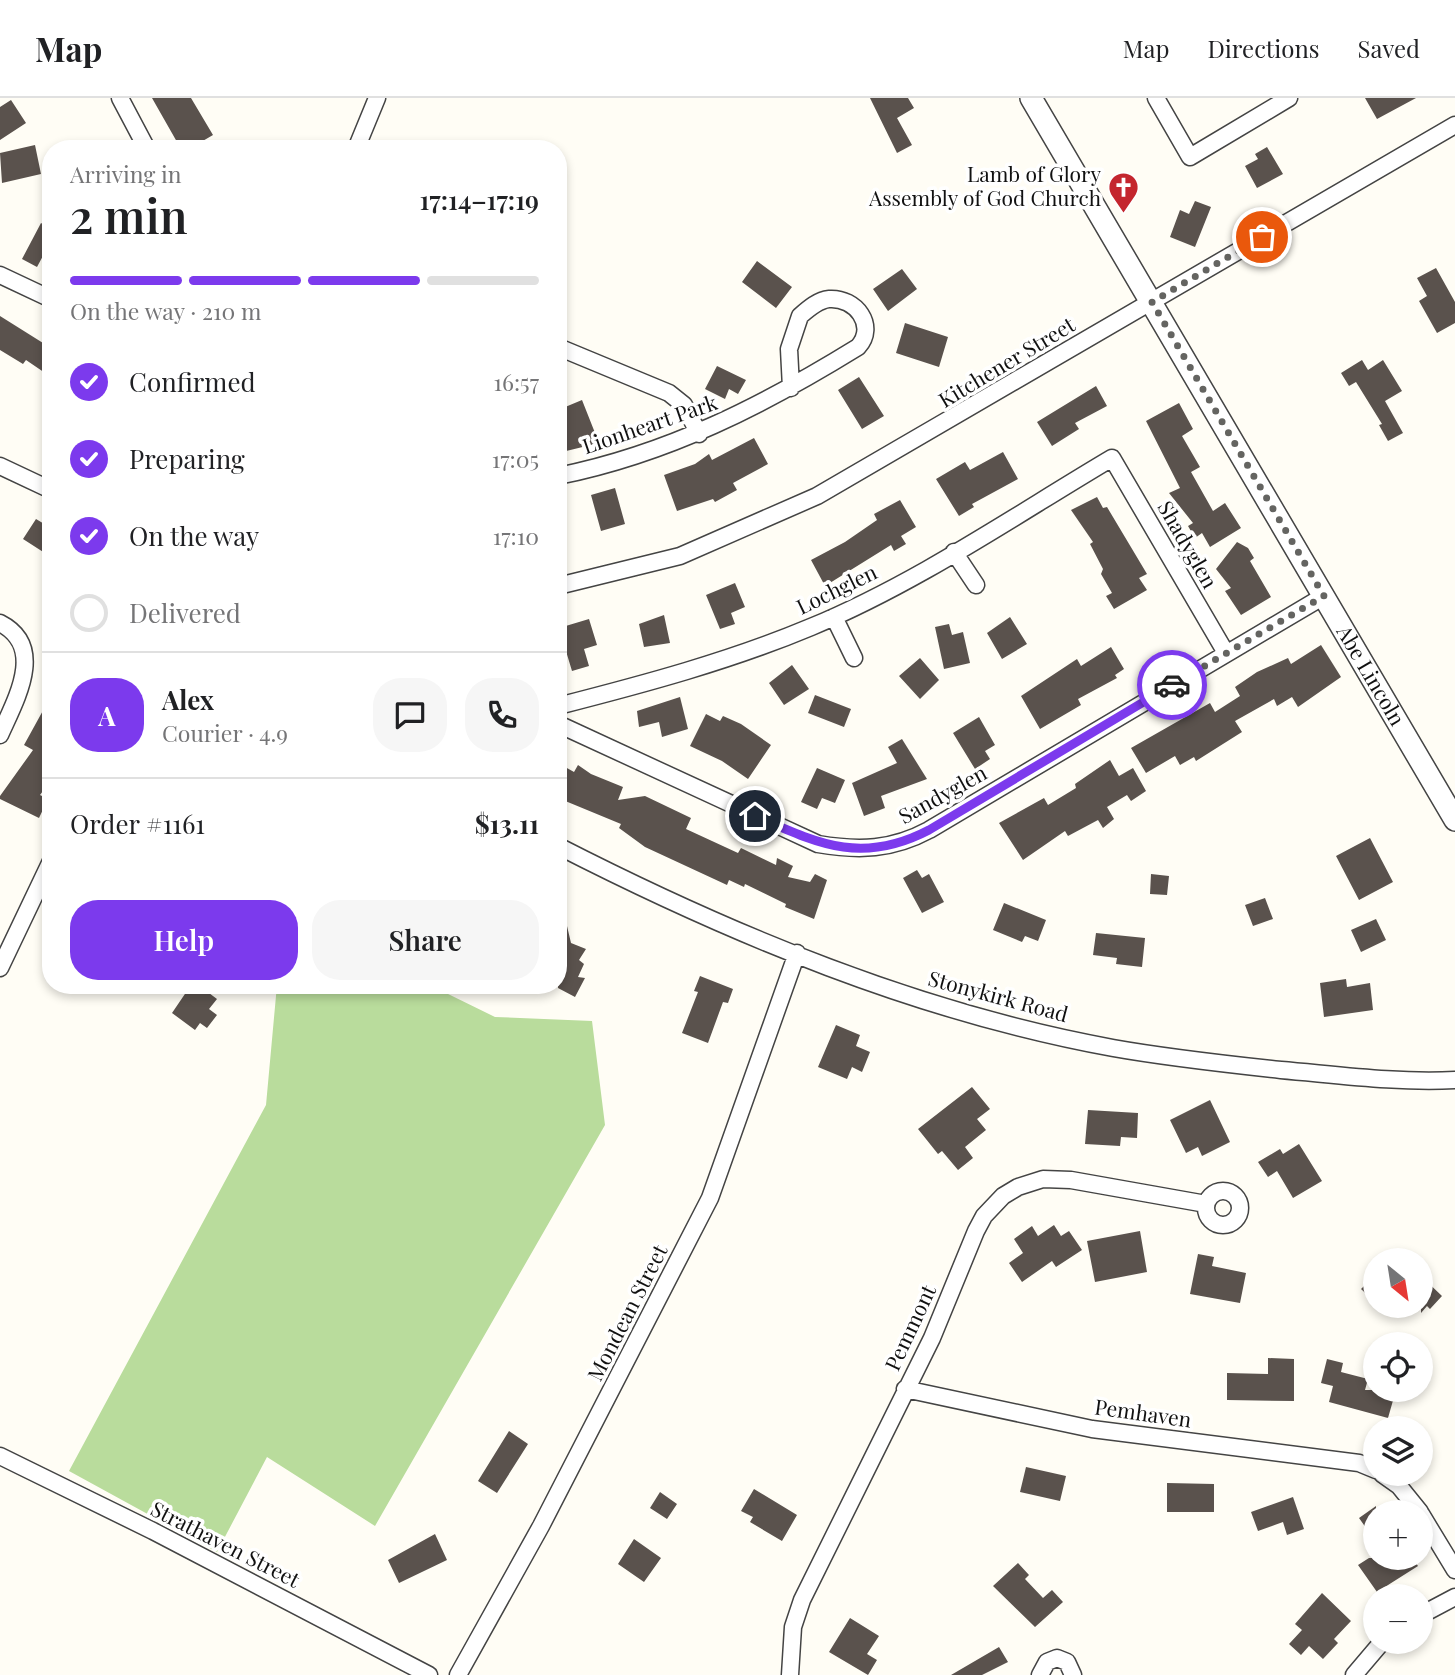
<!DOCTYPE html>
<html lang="en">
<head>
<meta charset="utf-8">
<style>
	:root { --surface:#fff; --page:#f6f6f6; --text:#202124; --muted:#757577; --line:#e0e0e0; --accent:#7c3aed }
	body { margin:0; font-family:"Playfair Display",serif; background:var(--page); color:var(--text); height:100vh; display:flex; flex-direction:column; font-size:26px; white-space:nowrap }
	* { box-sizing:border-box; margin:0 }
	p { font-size:23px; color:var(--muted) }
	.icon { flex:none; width:38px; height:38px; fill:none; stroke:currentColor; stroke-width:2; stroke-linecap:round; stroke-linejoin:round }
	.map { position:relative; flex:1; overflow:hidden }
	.panel { position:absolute; left:42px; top:42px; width:525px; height:854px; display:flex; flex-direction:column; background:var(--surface); border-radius:28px; box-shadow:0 4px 10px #0003 }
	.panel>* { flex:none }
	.needle { width:46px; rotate:150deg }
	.tools { position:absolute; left:1363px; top:1150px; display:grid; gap:14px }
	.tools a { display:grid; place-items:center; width:70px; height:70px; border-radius:50%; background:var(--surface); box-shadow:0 4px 10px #0003; font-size:35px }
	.pin { position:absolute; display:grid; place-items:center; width:60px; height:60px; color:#fff; margin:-30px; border:4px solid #fff; border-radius:50%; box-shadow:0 2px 7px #0007 }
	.courier { position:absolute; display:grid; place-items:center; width:70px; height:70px; margin:-35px; border:5px solid #7c3aed; border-radius:50%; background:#fff; color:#222; box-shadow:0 2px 9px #0007 }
	.head em { font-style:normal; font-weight:600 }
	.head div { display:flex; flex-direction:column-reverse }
	.head { display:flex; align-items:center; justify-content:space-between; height:119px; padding:0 28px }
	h1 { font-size:46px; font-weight:600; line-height:52px }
	.bar { display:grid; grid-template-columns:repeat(4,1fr); gap:10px 7px; align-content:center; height:84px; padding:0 28px }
	.bar i { height:9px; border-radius:5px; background:var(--line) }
	.bar .on { background:var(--accent) }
	.bar p { grid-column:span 4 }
	.line { display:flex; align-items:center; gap:18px; padding:0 28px; border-top:2px solid var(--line) }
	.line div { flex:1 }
	.round { display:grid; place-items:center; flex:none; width:74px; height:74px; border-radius:28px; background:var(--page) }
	ol { padding:0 28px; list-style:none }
	li { display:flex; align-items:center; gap:21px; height:77px }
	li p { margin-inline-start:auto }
	li .icon { padding:7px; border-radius:50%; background:var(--accent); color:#fff; stroke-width:4 }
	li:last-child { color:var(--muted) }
	li i { width:38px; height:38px; border:4px solid var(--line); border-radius:50% }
	.button { display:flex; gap:14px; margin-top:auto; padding:14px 28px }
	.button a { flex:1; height:80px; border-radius:28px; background:var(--accent); color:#fff; font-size:28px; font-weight:600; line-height:80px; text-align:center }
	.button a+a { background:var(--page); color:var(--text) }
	header { display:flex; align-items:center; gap:42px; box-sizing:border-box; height:98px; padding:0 35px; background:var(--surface); border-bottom:2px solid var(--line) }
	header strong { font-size:33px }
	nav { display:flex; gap:38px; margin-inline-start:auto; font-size:24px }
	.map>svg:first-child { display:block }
	.forest { fill:#b9dc9c }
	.building { fill:#5a524d }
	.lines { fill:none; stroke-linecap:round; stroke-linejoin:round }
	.minor-casing { stroke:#444; stroke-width:19 }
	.tertiary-casing { stroke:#444; stroke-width:24 }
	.minor { stroke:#fff; stroke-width:16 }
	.tertiary { stroke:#fff; stroke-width:21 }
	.done { stroke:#646461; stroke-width:7; stroke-dasharray:0 12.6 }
	.route { stroke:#7c3aed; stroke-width:9 }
	.labels { text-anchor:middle; stroke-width:7; stroke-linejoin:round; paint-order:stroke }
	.poi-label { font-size:21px; fill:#111; stroke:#fff; text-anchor:end }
	.street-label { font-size:21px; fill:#111; stroke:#fff }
</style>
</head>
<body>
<header>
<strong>Map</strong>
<nav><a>Map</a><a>Directions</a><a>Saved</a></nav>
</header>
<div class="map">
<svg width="1455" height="1577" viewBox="0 0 1455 1577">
	<rect width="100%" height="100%" fill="#fffdf5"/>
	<!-- forest -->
	<path class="forest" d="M277 887H438L444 894 495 919 592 923 605 1027 375 1428 267 1359 217 1454 69 1373 266 1007Z"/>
	<!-- building -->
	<path class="building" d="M152 0H191L213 37 189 51H181Z
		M870 0H908L914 10 897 20 912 47 897 55Z
		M1365 0H1416L1377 21Z
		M11 2 26 25 0 42V9Z
		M35 47 41 76 2 85 0 55Z
		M1267 49 1283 76 1257 90 1245 68 1258 61 1255 56Z
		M1195 103 1211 109 1195 149 1170 139 1180 112 1189 116Z
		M41 125 51 131V160L44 156 37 169 22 161Z
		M757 163 792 189 776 210 742 184Z
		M1436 170 1455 204V225L1437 235 1419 203 1427 198 1417 180Z
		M902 171 917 191 888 213 873 191Z
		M0 218 51 250V279L26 262 23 266 0 252Z
		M905 225 948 239 939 269 896 255Z
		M1362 262 1368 272 1383 262 1402 293 1385 303 1403 335 1388 343 1379 327 1382 326 1356 284 1349 288 1341 275Z
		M717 268 746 282 738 296 729 291 725 301 705 291Z
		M859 279 884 318 862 331 838 292Z
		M1096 288 1107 308 1075 325 1079 331 1052 348 1037 324Z
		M582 302 599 345 558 355V312Z
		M1179 305 1193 331 1182 338 1200 369 1191 374 1213 413 1225 405 1241 430 1210 449 1202 435 1195 440 1188 428 1193 425 1169 395 1180 390 1146 323Z
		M754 340 768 366 733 385 737 392 715 404 713 401 677 413 664 377 695 366 709 356 712 362Z
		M1003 354 1018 381 972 406 974 409 959 418 936 381 965 364 970 372Z
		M615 390 625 426 601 433 591 397Z
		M1097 399 1103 410 1107 409 1147 476 1139 480 1147 492 1114 511 1106 498 1112 495 1101 476 1103 471 1090 446 1093 444 1071 412Z
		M900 402 916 429 901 438 906 446 894 453 891 447 825 488 811 462 845 444 877 422 874 416Z
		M36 421 51 430V459L23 441Z
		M1237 444 1248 450 1254 460 1250 463 1271 499 1241 517 1225 493 1231 490 1216 471Z
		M735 485 745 509 731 515 735 526 720 531 706 497Z
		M664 517 670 545 644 549 639 526Z
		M1010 519 1027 546 1002 561 987 535Z
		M589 521 597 547 584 551 589 568 572 573 559 530Z
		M949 526 952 537 963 534 970 565 944 571 935 529Z
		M1321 547 1341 579 1298 609 1292 599 1277 608 1274 601 1235 623 1242 634 1196 663 1194 659 1180 667 1175 658 1146 675 1131 650 1210 605 1215 614 1240 598 1235 589 1257 574 1288 560 1291 566Z
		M1111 549 1124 571 1115 577 1117 580 1078 601 1081 607 1040 631 1021 598 1077 561 1081 568Z
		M920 560 939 582 920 601 899 578Z
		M792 567 809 591 784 607 769 585Z
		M815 597 851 611 844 629 808 615Z
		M51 598V682L40 697 48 701 39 720 0 701V698L33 652 24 647Z
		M680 599 688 631 662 639 659 624 639 629 637 613Z
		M706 616 720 623 723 618 741 626 771 647 748 681 722 663 690 648Z
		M979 619 995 647 985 653 990 661 975 671 953 635Z
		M902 641 927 681 881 698 885 710 864 718 852 685 897 665 888 649Z
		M1110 662 1119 678 1133 670 1146 693 1131 703 1127 697 1107 709 1114 721 1103 730 1098 722 1068 738 1065 733 1023 762 999 725 1044 700 1048 707 1076 690 1075 686Z
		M558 665 574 674 578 667 591 676 623 689 618 702 645 698 691 720 686 731 738 755 741 750 776 767 777 760 793 768 788 779 810 784 815 776 827 782 814 821 785 809 786 806 745 786 744 789 729 782 727 787 645 749 619 730 621 726 558 700Z
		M817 670 845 682 835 705 822 700 817 711 801 704Z
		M1370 740 1393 784 1359 802 1336 758Z
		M917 772 922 780 929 776 944 804 922 815 903 780Z
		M1151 776 1169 778 1167 797 1150 796Z
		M1265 800 1273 821 1253 828 1245 807Z
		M1004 805 1046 822 1038 843 1025 838 1022 844 993 832Z
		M563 811 571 845 586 851 579 862 584 866 578 879 585 880 575 899 558 890V812Z
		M1376 821 1386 842 1361 854 1351 832Z
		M1096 835 1145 840 1142 869 1116 866 1117 860 1093 857Z
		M700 878 733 891 728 905 723 904 708 945 682 935 698 894 694 893Z
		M1346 881 1347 889 1370 885 1373 912 1324 919 1320 885Z
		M191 887H214L209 895 217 901 209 911 217 917 207 930 200 925 195 932 172 915Z
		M836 927 860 937 856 948 870 954 862 974 852 969 847 981 818 969Z
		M972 989 990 1011 977 1021 986 1032 965 1049 973 1060 958 1072 942 1053 938 1056 918 1031Z
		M1210 1002 1230 1044 1202 1058 1198 1049 1186 1055 1170 1022Z
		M1088 1012 1138 1015 1137 1040 1121 1039 1120 1048 1085 1046Z
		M1299 1046 1322 1083 1293 1100 1277 1073 1268 1079 1258 1064 1280 1051 1283 1056Z
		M1054 1127 1061 1138 1069 1133 1082 1152 1056 1169 1052 1163 1022 1184 1009 1165 1023 1155 1014 1141 1032 1128 1038 1138Z
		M1140 1133 1147 1174 1095 1184 1087 1143Z
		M1198 1156 1214 1159 1212 1168 1246 1175 1240 1205 1190 1196Z
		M1376 1176V1205L1361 1191Z
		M1421 1178 1442 1198 1430 1211 1427 1208 1421 1215Z
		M1268 1260 1294 1261V1303L1227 1302V1275L1268 1276Z
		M1327 1261 1343 1265 1341 1274 1368 1281 1365 1292H1396L1388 1320 1329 1304 1333 1288 1321 1285Z
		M509 1333 528 1346 497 1395 478 1383Z
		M1026 1369 1066 1378 1060 1403 1020 1394Z
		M1167 1385 1214 1386V1414H1167Z
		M754 1391 797 1417 782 1443 750 1424 753 1419 741 1413Z
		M660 1394 677 1406 667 1421 650 1410Z
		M1293 1399 1304 1431 1287 1437 1283 1424 1258 1433 1251 1414Z
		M1376 1408V1444L1359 1420Z
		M435 1436 447 1462 399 1485 388 1462Z
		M634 1441 661 1460 644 1484 618 1466Z
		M1369 1460H1412L1418 1468 1377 1494 1358 1467Z
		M1018 1465 1029 1477 1025 1481 1043 1500 1052 1492 1063 1504 1035 1529 993 1488Z
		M1322 1495 1351 1523 1334 1541 1338 1545 1323 1561 1309 1548 1301 1557 1289 1546 1302 1532 1295 1526Z
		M850 1520 879 1538 867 1556 877 1562 868 1577 829 1554Z
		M999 1549 1008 1564 982 1577H951Z"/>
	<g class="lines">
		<defs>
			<path id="minor" d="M120 0 147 51
				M1156 0 1190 59 1289 0
				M356 51 377 0
				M0 177 51 201
				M558 249 669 295 684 307 699 336
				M0 368 51 392
				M558 378C668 356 764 307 858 249 877 228 856 199 829 201 818 202 808 211 800 218L789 251 791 290
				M954 454 976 487
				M558 488 680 458 817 398 1455 27
				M834 519 854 560
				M0 525C47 549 15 603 0 637
				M558 608C644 586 730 563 811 529 917 485 1014 418 1112 360L1226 555
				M558 626 818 746C859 753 892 752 929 732L1324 498
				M558 748C732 837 920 915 1113 950 1169 960 1225 966 1281 972 1339 977 1397 985 1455 982
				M0 870 51 763
				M1206 1110a17 17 0 1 1 34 0a17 17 0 1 1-34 0Z
				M905 1291 1092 1331 1359 1365 1376 1372
				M0 1358 153 1433 429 1577
				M1382 1376 1399 1388 1420 1414
				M1421 1416 1455 1472
				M1421 1517 1455 1499
				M458 1577 541 1428 710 1100 797 855
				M790 1577 793 1529 802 1502 932 1240 976 1133 984 1118 1003 1098 1018 1089 1043 1081 1071 1082 1206 1106
				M1040 1577 1047 1564 1057 1560 1067 1564 1073 1577
				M1354 1577 1382 1544"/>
			<g id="tertiary">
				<path id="s1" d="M1031 0 1455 722"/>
			</g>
		</defs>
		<!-- minor casing -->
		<use href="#minor" class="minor-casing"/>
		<!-- tertiary casing -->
		<use href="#tertiary" class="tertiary-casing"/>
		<!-- minor -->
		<use href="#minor" class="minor"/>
		<!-- tertiary -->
		<use href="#tertiary" class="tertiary"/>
	</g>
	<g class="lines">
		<!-- done -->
		<path class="done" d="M1172 587 1324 498 1152 204 1262 139"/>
		<!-- route -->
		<path class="route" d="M755 718C819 746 862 767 929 732L1172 587"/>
	</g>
	<!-- icons -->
	<defs>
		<symbol id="church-pin" viewBox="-11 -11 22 30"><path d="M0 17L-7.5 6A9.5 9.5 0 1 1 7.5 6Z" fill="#c4262e" stroke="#fff"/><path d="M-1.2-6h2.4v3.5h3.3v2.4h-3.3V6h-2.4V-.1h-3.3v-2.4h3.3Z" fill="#fff"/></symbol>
	</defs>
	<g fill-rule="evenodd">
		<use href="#church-pin" x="1106" y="72" width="35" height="47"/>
	</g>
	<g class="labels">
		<!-- poi labels -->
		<g class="poi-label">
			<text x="1101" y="84">Lamb of Glory<tspan x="1101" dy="24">Assembly of God Church</tspan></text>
		</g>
		<!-- street labels -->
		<g class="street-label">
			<text transform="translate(1007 265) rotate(-31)" y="7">Kitchener Street</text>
			<text transform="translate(650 327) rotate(-19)" y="7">Lionheart Park</text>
			<text transform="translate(1187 447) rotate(60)" y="7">Shadyglen</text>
			<text transform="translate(837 492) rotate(-26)" y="7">Lochglen</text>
			<text dy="7" stroke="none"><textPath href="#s1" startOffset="670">Abe Lincoln</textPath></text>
			<text transform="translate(943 697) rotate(-29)" y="7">Sandyglen</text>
			<text transform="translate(998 899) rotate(15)" y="7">Stonykirk Road</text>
			<text transform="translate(628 1215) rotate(-63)" y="7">Mondean Street</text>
			<text transform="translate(911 1230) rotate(-65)" y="7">Pemmont</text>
			<text transform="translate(1143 1316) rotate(8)" y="7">Pemhaven</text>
			<text transform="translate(225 1447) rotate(27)" y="7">Strathaven Street</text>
		</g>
	</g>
</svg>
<div class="tools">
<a><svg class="needle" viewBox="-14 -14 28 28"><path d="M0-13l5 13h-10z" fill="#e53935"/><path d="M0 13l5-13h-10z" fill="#757577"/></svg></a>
<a><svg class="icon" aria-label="locate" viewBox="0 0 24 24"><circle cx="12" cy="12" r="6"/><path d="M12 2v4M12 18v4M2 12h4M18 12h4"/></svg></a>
<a><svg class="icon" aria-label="layers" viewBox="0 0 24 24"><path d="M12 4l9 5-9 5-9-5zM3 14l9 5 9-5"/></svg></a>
<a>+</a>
<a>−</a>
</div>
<div class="pin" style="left:1262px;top:139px;background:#ea580c"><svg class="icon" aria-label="bag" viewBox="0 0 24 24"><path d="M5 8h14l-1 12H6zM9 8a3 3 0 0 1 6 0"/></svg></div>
<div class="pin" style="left:755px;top:718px;background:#1f2937"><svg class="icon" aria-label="home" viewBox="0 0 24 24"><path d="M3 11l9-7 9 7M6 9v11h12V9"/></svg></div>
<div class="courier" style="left:1172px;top:587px"><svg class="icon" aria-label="car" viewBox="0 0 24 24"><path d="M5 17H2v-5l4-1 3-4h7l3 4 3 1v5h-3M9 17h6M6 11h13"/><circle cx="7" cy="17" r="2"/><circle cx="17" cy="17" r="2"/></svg></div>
<section class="panel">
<div class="head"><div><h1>2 min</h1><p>Arriving in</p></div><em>17:14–17:19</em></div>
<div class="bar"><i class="on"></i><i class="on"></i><i class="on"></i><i></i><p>On the way · 210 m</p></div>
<ol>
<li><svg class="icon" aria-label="check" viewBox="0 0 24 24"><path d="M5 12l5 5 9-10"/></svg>Confirmed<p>16:57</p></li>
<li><svg class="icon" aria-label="check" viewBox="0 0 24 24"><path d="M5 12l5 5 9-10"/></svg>Preparing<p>17:05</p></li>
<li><svg class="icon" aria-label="check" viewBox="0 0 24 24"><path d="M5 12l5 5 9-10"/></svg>On the way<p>17:10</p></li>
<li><i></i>Delivered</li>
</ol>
<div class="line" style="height:126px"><b class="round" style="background:var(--accent);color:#fff">A</b><div><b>Alex</b><p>Courier · 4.9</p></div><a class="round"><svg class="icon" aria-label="chat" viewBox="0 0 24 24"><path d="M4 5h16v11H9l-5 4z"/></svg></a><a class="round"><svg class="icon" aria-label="phone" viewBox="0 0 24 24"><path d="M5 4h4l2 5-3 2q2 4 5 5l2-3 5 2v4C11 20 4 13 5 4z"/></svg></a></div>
<div class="line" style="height:91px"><div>Order #1161</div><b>$13.11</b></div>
<div class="button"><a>Help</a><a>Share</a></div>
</section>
</div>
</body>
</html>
